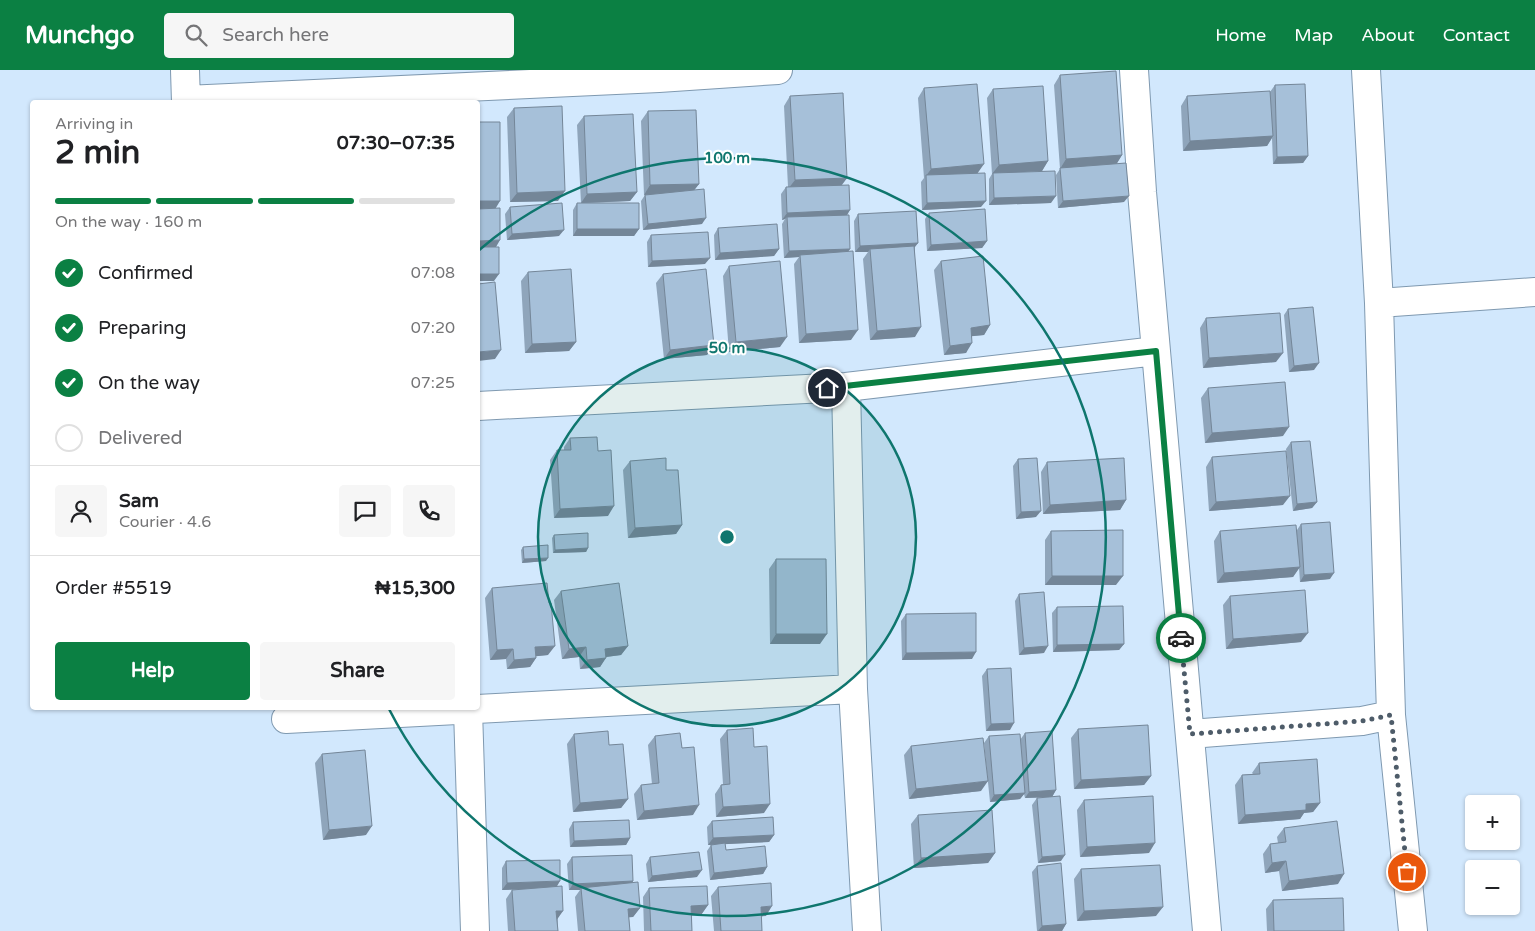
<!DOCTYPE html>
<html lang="en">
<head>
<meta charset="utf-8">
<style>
	:root { --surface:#fff; --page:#f6f6f6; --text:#202124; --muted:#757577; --line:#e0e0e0; --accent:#0b8043 }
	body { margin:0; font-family:"Varela Round",sans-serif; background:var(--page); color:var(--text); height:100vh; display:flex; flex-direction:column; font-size:19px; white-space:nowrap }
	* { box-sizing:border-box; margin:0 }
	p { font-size:16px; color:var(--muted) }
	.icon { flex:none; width:28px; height:28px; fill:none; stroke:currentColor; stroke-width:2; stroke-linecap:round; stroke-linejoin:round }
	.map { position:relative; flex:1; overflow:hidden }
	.details { position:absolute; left:30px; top:30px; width:450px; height:610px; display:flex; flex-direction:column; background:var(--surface); border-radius:5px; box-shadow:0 1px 4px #0004 }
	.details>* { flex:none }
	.buttons { position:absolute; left:1465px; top:725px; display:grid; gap:10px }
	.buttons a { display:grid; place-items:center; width:55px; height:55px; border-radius:5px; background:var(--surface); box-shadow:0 1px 4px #0004; font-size:25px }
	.pin { position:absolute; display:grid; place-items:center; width:42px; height:42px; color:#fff; margin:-21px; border:2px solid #fff; border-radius:50%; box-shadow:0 1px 5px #0007 }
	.courier { position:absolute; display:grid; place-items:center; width:50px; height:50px; margin:-25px; border:4px solid #0b8043; border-radius:50%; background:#fff; color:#222; box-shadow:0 1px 6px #0007 }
	.summary em { font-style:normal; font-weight:700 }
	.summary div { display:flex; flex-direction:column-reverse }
	.summary { display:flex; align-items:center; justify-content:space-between; height:85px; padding:0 25px }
	h1 { font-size:32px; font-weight:700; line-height:38px }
	.bar { display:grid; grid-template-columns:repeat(4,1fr); gap:8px 5px; align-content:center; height:60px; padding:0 25px }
	.bar i { height:6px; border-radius:4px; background:var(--line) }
	.bar .selected { background:var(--accent) }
	.bar p { grid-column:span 4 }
	.line { display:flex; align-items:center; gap:12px; padding:0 25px; border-top:1px solid var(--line) }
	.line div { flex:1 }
	.round { display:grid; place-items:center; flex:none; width:52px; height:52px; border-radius:5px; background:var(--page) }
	ol { padding:0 25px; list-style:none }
	li { display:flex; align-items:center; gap:15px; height:55px }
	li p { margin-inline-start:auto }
	li .icon { padding:5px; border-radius:50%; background:var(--accent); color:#fff; stroke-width:4 }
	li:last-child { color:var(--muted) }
	li i { width:28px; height:28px; border:2px solid var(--line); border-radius:50% }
	.primary-button { display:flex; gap:10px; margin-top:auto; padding:10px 25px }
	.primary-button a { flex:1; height:58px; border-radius:5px; background:var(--accent); color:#fff; font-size:20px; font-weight:700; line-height:58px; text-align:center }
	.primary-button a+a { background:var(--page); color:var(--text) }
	header { display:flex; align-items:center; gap:30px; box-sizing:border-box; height:70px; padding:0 25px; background:var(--accent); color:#fff }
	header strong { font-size:24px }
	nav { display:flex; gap:28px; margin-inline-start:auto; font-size:18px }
	.search { width:350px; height:45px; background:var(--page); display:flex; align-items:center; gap:12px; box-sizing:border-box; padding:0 18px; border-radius:5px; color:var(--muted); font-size:19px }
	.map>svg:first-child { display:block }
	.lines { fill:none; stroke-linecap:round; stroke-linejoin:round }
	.minor-casing { stroke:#7f99b0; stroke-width:30 }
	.minor { stroke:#fff; stroke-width:28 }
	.wall { fill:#8fa5bb }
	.shaded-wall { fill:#748698 }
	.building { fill:#a6c0d9; stroke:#748698 }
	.done { stroke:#4e5c69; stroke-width:5; stroke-dasharray:0 9 }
	.route { stroke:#0b8043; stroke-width:6 }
	.ring { fill:none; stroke:#0f766e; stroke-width:2.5 }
	.centre { fill:#0f766e; stroke:#fff; stroke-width:2.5 }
	.ring-label { font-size:15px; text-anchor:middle; font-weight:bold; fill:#0f766e; stroke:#fff; stroke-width:4; stroke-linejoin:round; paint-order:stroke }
</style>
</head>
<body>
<header>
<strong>Munchgo</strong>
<div class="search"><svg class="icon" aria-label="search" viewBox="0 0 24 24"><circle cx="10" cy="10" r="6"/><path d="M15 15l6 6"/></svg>Search here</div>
<nav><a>Home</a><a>Map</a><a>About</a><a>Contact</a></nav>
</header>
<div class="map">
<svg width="1535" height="861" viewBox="0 0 1535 861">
	<rect width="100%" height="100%" fill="#d2e8fd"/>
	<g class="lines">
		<defs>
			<path id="minor" d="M185 0 186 32
				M1134 0 1142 122 1207 861
				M1366 0 1379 233 1391 645 1413 861
				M186 30 659 8 778 0
				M1379 233 1535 222
				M846 317 853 619 867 861
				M478 336 846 317 1156 281
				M468 640 475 861
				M286 649 853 619
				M1190 664 1362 651 1391 645"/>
		</defs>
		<!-- minor casing -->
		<use href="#minor" class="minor-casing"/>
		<!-- minor -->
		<use href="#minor" class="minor"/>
	</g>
	<!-- wall -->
	<path class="wall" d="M1060 5 1122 85 1116 94 1124 132 1058 138 1056 105 1060 99 1054 15Z
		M1275 15 1308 86 1303 93 1273 94 1272 68 1267 76 1183 81 1181 36 1187 26 1270 22Z
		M924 18 977 103 981 137 922 140 921 112 924 108 918 28Z
		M993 19 1048 91 1042 101 1027 102 1051 133 989 135V109L992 104 987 28Z
		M790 26 847 108 842 115 847 145 851 270 799 273 794 194 799 187 784 188 782 154 785 149 782 150 781 124 786 117H788L784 36Z
		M514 38 558 131 510 132 507 47Z
		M648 41 699 114 694 120 702 154 643 160 641 131 645 125H644L641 51Z
		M584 46 637 122 630 131 588 133 639 159 634 166H573V140L577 133H581L577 55Z
		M510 137 559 166 507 170 505 144Z
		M929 143 987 171 982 178 927 181 925 149Z
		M858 144 918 173 915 177V267L870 270 863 189 868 182H855L854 151Z
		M718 158 779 179 774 186 715 190 714 165Z
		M651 165 705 194 648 197 647 172Z
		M941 191 990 255 984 265 972 266 966 283 944 285 934 200Z
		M729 196 780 277 729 282 723 206Z
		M528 202 576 272 569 281 525 283 521 211Z
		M663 204 714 275 707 285 664 289 656 213Z
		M1288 239 1314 300 1289 302 1284 245Z
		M1206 248 1276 292 1203 298 1200 258Z
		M1208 318 1283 366 1205 373 1201 328Z
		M570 368 598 381 608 446 554 448 550 390 557 380H564V377Z
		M1291 372 1317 432 1312 438 1293 441 1286 379Z
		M1212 387 1283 435 1209 441 1206 397Z
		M1018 389 1036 447 1016 449 1013 396Z
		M630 391 666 400 682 455 676 464 628 468 623 400Z
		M1047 392 1126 430 1120 440 1043 444 1041 402Z
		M1301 454 1330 509 1300 512 1299 498 1293 507 1217 513 1214 471 1220 461 1297 460Z
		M1051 461 1116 515H1045V470Z
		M554 465 588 478 586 482 553 483 552 468Z
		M523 477 546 491 522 493 521 480Z
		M776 489 820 574H770L769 499Z
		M492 518 548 585 536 586V588L530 597 507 599 506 589 490 590 485 528Z
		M561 521 628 576 621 585 606 587 600 597 580 599 579 587 562 589 554 530Z
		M1019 524 1044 583 1019 585 1015 531Z
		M1230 526 1301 572 1226 579 1223 535Z
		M1057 537 1124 574 1119 580 1053 582 1052 543Z
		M906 544 972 589 902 590 901 551Z
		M987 599 1010 660 986 661 982 606Z
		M1078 659 1151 706 1144 715 1074 719 1071 668Z
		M727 660 754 677 764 743 716 747 715 724 721 715 723 714 720 669Z
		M1025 663 1056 720 1052 727 1025 728 1024 724 1020 729 990 732 984 673 989 666 1020 670Z
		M574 664 609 675 628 729 621 738 573 742 567 674Z
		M655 666 682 678 693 745 637 750 634 724 641 715 652 714 648 675Z
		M911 676 981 721 909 729 904 685Z
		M322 684 366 765 323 770 315 693Z
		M1259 693 1320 733 1313 742 1304 743 1300 749 1238 754 1235 715 1242 705 1253 704 1252 703Z
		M1037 728 1061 791 1038 793 1032 735Z
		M1084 730 1149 783 1080 787 1077 740Z
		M918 745 995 783 988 793 914 798 911 754Z
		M712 751 774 765 769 772 725 774 726 780 767 797 763 804 710 810 707 781 711 775H708L707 757Z
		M573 752 630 768 626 775 570 777 569 759Z
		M1284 758 1338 814 1282 821 1279 801 1265 803 1263 784 1270 774 1278 773 1277 767Z
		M572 787 633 811 632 813 640 838 633 847H629L630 861H578L575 827 580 820H569L567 794Z
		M650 787 697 807 648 812 646 794Z
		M506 791 557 817 558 861H508L506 829 512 820 528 819 502 820V798Z
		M1037 796 1066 854 1062 861H1037L1032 802Z
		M1081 799 1156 846 1077 851 1074 809Z
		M718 817 766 846H761L762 861H714L711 826Z
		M649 818 708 835 701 845H692V861H644L643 827Z
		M1273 830 1344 861H1267L1266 839Z"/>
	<!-- shaded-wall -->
	<path class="shaded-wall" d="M1273 66 1267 76 1183 81 1190 71Z
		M1122 85 1116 95 1060 99 1066 89Z
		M1308 86 1303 93 1273 94 1277 87Z
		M1048 91 1042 101 993 104V103L992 104 999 95Z
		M984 94 977 104 926 106 931 99Z
		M847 108 840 117 788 119 795 110Z
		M699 114 692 123 644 125 650 115Z
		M565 121 558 131 510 132 517 123Z
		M637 122 630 131 581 133 587 124Z
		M1056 126 1051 133 989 135 994 128Z
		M1129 126 1124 132 1058 138 1063 131Z
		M478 131H500L494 141H478Z
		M986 131 981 137 922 140 927 133Z
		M850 140 846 147H787L785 149 782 150 787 143Z
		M706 148 702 154 643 160 648 154Z
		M577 159H639L634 166H573Z
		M564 160 559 166 507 170 512 164Z
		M500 170 496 177H478V171Z
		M987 171 982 178 927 181 931 175Z
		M918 173 913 179H870L868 182H855L860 176Z
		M779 179 774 186 715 190 720 183Z
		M850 179 846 185H800L799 187 784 188 789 181Z
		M710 188 705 194 648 197 652 191Z
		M478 204H499L494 211H478Z
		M990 255 984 265 964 267 971 258Z
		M921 257 915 267 870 270 877 261Z
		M858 260 851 270 799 273 806 264Z
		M787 267 780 277 729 282 736 272Z
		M576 272 569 281 525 283 532 274Z
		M972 273 966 283 944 285 950 276Z
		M714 275 707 285 664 289 670 280Z
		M501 280 495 289 478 291V282Z
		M1283 283 1276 292 1203 298 1209 288Z
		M1319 293 1314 300 1289 302 1294 296Z
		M1289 357 1283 366 1205 373 1212 363Z
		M1290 426 1283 435 1209 441 1216 432Z
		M1126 430 1120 440 1043 444 1050 435Z
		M1317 432 1312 438 1293 441 1297 434Z
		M614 436 608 446 554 448 560 439Z
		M1041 441 1036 447 1016 449 1021 442Z
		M682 455 676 464 628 468 635 458Z
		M588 478 586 482 553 483 555 480Z
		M548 488 546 491 522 493 524 489Z
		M1300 497 1293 507 1217 513 1224 503Z
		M1334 503 1330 509 1300 512 1304 505Z
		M1052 506H1123L1116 515H1045Z
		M1308 563 1301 572 1226 579 1233 569Z
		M776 564H827L820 574H770Z
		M1124 574 1119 580 1053 582 1057 575Z
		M555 576 548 585 529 587 535 577Z
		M628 576 621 585 598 588 605 579Z
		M1048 576 1044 583 1019 585 1024 578Z
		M586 577 579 587 562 589 569 579Z
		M513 579 506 589 490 590 497 580Z
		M976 582 972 589 902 590 906 583Z
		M536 588 530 597 507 599 514 590Z
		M606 588 600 597 580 599 587 590Z
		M1014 653 1010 660 986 661 991 654Z
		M1151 706 1144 715 1074 719 1081 710Z
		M988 711 981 721 909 729 916 719Z
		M1056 720 1052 727 1025 728 1029 722Z
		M1025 723 1020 729 990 732 994 725Z
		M628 729 621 738 573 742 580 733Z
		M1320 733 1313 742 1304 743 1300 749 1238 754 1245 745 1306 734Z
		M770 734 764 743 716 747 723 737Z
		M699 735 693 745 637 750 644 741Z
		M372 756 366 765 323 770 329 760Z
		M774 765 769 772 708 775 713 768Z
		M630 768 626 775 570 777 574 771Z
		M1155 773 1149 783 1080 787 1087 777Z
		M995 783 988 793 914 798 921 788Z
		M1065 785 1061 791 1038 793 1042 787Z
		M1286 791 1279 801 1265 803 1272 793Z
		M767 797 763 804 710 810 714 803Z
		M702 800 697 807 648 812 652 806Z
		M1344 804 1338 814 1282 821 1289 811Z
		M560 811 556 818 502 820 507 813Z
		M633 811 629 818H581L580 820H569L573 814Z
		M708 835 701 845 685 846 691 836Z
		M772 836 766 846 754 847 761 837Z
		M1163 837 1156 846 1077 851 1084 841Z
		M640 838 633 847 622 848 628 839Z
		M556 841H563L556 851Z
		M1066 854 1062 861H1038L1042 856Z"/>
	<!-- building -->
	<path class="building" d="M1116 1 1122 85 1066 89 1060 5Z
		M977 14 984 94 931 99 924 18Z
		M1305 14 1308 86 1277 87 1275 15Z
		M1043 16 1048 91 999 95 993 19Z
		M1270 21 1273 66 1190 71 1187 26Z
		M843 23 847 108 795 110 790 26Z
		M562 36 565 121 517 123 514 38Z
		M696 40 699 114 650 115 648 41Z
		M633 44 637 122 587 124 584 46Z
		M478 52H500V131H478Z
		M1126 93 1129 126 1063 131 1060 98Z
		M1055 101 1056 126 994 128 993 103Z
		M985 103 986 131 927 133 926 105Z
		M849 115 850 140 787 143 786 117Z
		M704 119 706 148 648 154 645 125Z
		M562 133 564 160 512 164 510 137Z
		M577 133H639V159H577Z
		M500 138V170L478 171V139Z
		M985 139 987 171 931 175 929 143Z
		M916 141 918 173 860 176 858 144Z
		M849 145 850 179 789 181 787 147Z
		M777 154 779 179 720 183 718 158Z
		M708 162 710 188 652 191 651 165Z
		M914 176 921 257 877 261 870 179Z
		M478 177H499V204H478Z
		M853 181 858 260 806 264 800 185Z
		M983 186 990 255 971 258 972 273 950 276 941 191Z
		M780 191 787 267 736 272 729 196Z
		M571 199 576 272 532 274 528 202Z
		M706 199 714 275 670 280 663 204Z
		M495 212 501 280 478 282V214Z
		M1313 237 1319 293 1294 296 1288 239Z
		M1280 243 1283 283 1209 288 1206 248Z
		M1285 312 1289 357 1212 363 1208 318Z
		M597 367 598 381 611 380 614 436 560 439 557 380H571L570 368Z
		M1310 371 1317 432 1297 434 1291 372Z
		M1286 381 1290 426 1216 432 1212 387Z
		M666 388V400H678L682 455 635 458 630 391Z
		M1037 388 1041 441 1021 442 1018 389Z
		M1124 388 1126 430 1050 435 1047 392Z
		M1330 452 1334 503 1304 505 1301 454Z
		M1296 455 1300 497 1224 503 1220 461Z
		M1123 460V506H1052L1051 461Z
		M588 463V478L555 480 554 465Z
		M548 475V488L524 489 523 477Z
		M776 489H826L827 564H776Z
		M547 513 549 533H551L555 576 535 577 536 588 514 590 513 579 497 580 492 518Z
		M619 513 628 576 605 579 606 588 587 590 586 577 569 579 561 521Z
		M1305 520 1308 563 1233 569 1230 526Z
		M1044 522 1048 576 1024 578 1019 524Z
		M1123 536 1124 574 1057 575V537Z
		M976 543V582L906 583V544Z
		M1011 598 1014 653 991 654 987 599Z
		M1148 655 1151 706 1081 710 1078 659Z
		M753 658 754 677 767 676 770 734 723 737 721 715 730 714 727 660Z
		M608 661 609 675 623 674 628 729 580 733 574 664Z
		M1052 661 1056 720 1029 722 1025 663Z
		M680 663 682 678 694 677 699 735 644 741 641 715 659 713 655 666Z
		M1020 664 1025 723 994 725 989 666Z
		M983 668 988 711 916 719 911 676Z
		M365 680 372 756 329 760 322 684Z
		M1317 689 1320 733 1306 734V740L1245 745 1242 705 1260 704 1259 693Z
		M1060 726 1065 785 1042 787 1037 728Z
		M1153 726 1155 773 1087 777 1084 730Z
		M992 740 995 783 921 788 918 745Z
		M773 747 774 765 713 768 712 751Z
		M629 750 630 768 574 771 573 752Z
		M1337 751 1344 804 1289 811 1286 791 1272 793 1270 774 1286 772 1284 758Z
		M725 773 726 780 765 776 767 797 714 803 711 775Z
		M699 782 702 800 652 806 650 787Z
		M632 785 633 811 573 814 572 787Z
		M560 790V811L507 813 506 791Z
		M1061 793 1066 854 1042 856 1037 796Z
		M1160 795 1163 837 1084 841 1081 799Z
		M638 812 640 838 628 839 630 861H585L581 818Z
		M771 813 772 836 761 837 762 861H721L718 817Z
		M562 816 563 841H556L558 861H515L512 820Z
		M707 816 708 835 691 836 692 861H651L649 818Z
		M1343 828 1344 861H1274L1273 830Z"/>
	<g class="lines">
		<!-- done -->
		<path class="done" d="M1181 568 1190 664 1362 651 1391 645 1407 802"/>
		<!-- route -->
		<path class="route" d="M827 318 1156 281 1181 568"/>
	</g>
	<!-- distance rings -->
	<circle cx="727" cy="467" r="189" fill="#0f766e" fill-opacity=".12"/>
	<g class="ring">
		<circle cx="727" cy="467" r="189"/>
		<path d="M478 181A379 379 0 1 1 389 639"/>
	</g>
	<circle cx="727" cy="467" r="8" class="centre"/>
	<g class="ring-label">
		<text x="727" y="93">100 m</text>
		<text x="727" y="283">50 m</text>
	</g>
</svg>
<div class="buttons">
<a>+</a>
<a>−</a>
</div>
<div class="pin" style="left:1407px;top:802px;background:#ea580c"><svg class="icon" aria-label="bag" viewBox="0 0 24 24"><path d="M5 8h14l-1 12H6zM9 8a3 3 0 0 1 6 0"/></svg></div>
<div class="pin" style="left:827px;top:318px;background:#1f2937"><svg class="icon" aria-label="home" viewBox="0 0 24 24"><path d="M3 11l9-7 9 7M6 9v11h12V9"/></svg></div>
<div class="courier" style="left:1181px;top:568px"><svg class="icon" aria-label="car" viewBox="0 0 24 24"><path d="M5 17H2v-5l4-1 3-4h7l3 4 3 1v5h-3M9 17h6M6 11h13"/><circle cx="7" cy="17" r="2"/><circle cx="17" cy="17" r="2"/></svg></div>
<section class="details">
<div class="summary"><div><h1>2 min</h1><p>Arriving in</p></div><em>07:30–07:35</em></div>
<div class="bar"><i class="selected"></i><i class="selected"></i><i class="selected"></i><i></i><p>On the way · 160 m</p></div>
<ol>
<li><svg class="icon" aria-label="check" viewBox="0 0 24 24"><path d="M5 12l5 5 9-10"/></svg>Confirmed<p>07:08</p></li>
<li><svg class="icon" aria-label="check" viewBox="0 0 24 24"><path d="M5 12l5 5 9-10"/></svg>Preparing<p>07:20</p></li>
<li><svg class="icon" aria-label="check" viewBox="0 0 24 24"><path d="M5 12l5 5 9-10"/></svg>On the way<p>07:25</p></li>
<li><i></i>Delivered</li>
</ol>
<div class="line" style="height:90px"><a class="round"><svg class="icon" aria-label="person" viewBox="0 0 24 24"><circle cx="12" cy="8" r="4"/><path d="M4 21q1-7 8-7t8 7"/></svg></a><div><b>Sam</b><p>Courier · 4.6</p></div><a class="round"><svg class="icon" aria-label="chat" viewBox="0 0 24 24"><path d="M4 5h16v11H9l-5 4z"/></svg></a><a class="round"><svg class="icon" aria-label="phone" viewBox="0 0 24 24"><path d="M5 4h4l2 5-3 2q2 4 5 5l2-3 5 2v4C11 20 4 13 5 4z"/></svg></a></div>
<div class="line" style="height:65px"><div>Order #5519</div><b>₦15,300</b></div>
<div class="primary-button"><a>Help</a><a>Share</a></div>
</section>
</div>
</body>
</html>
